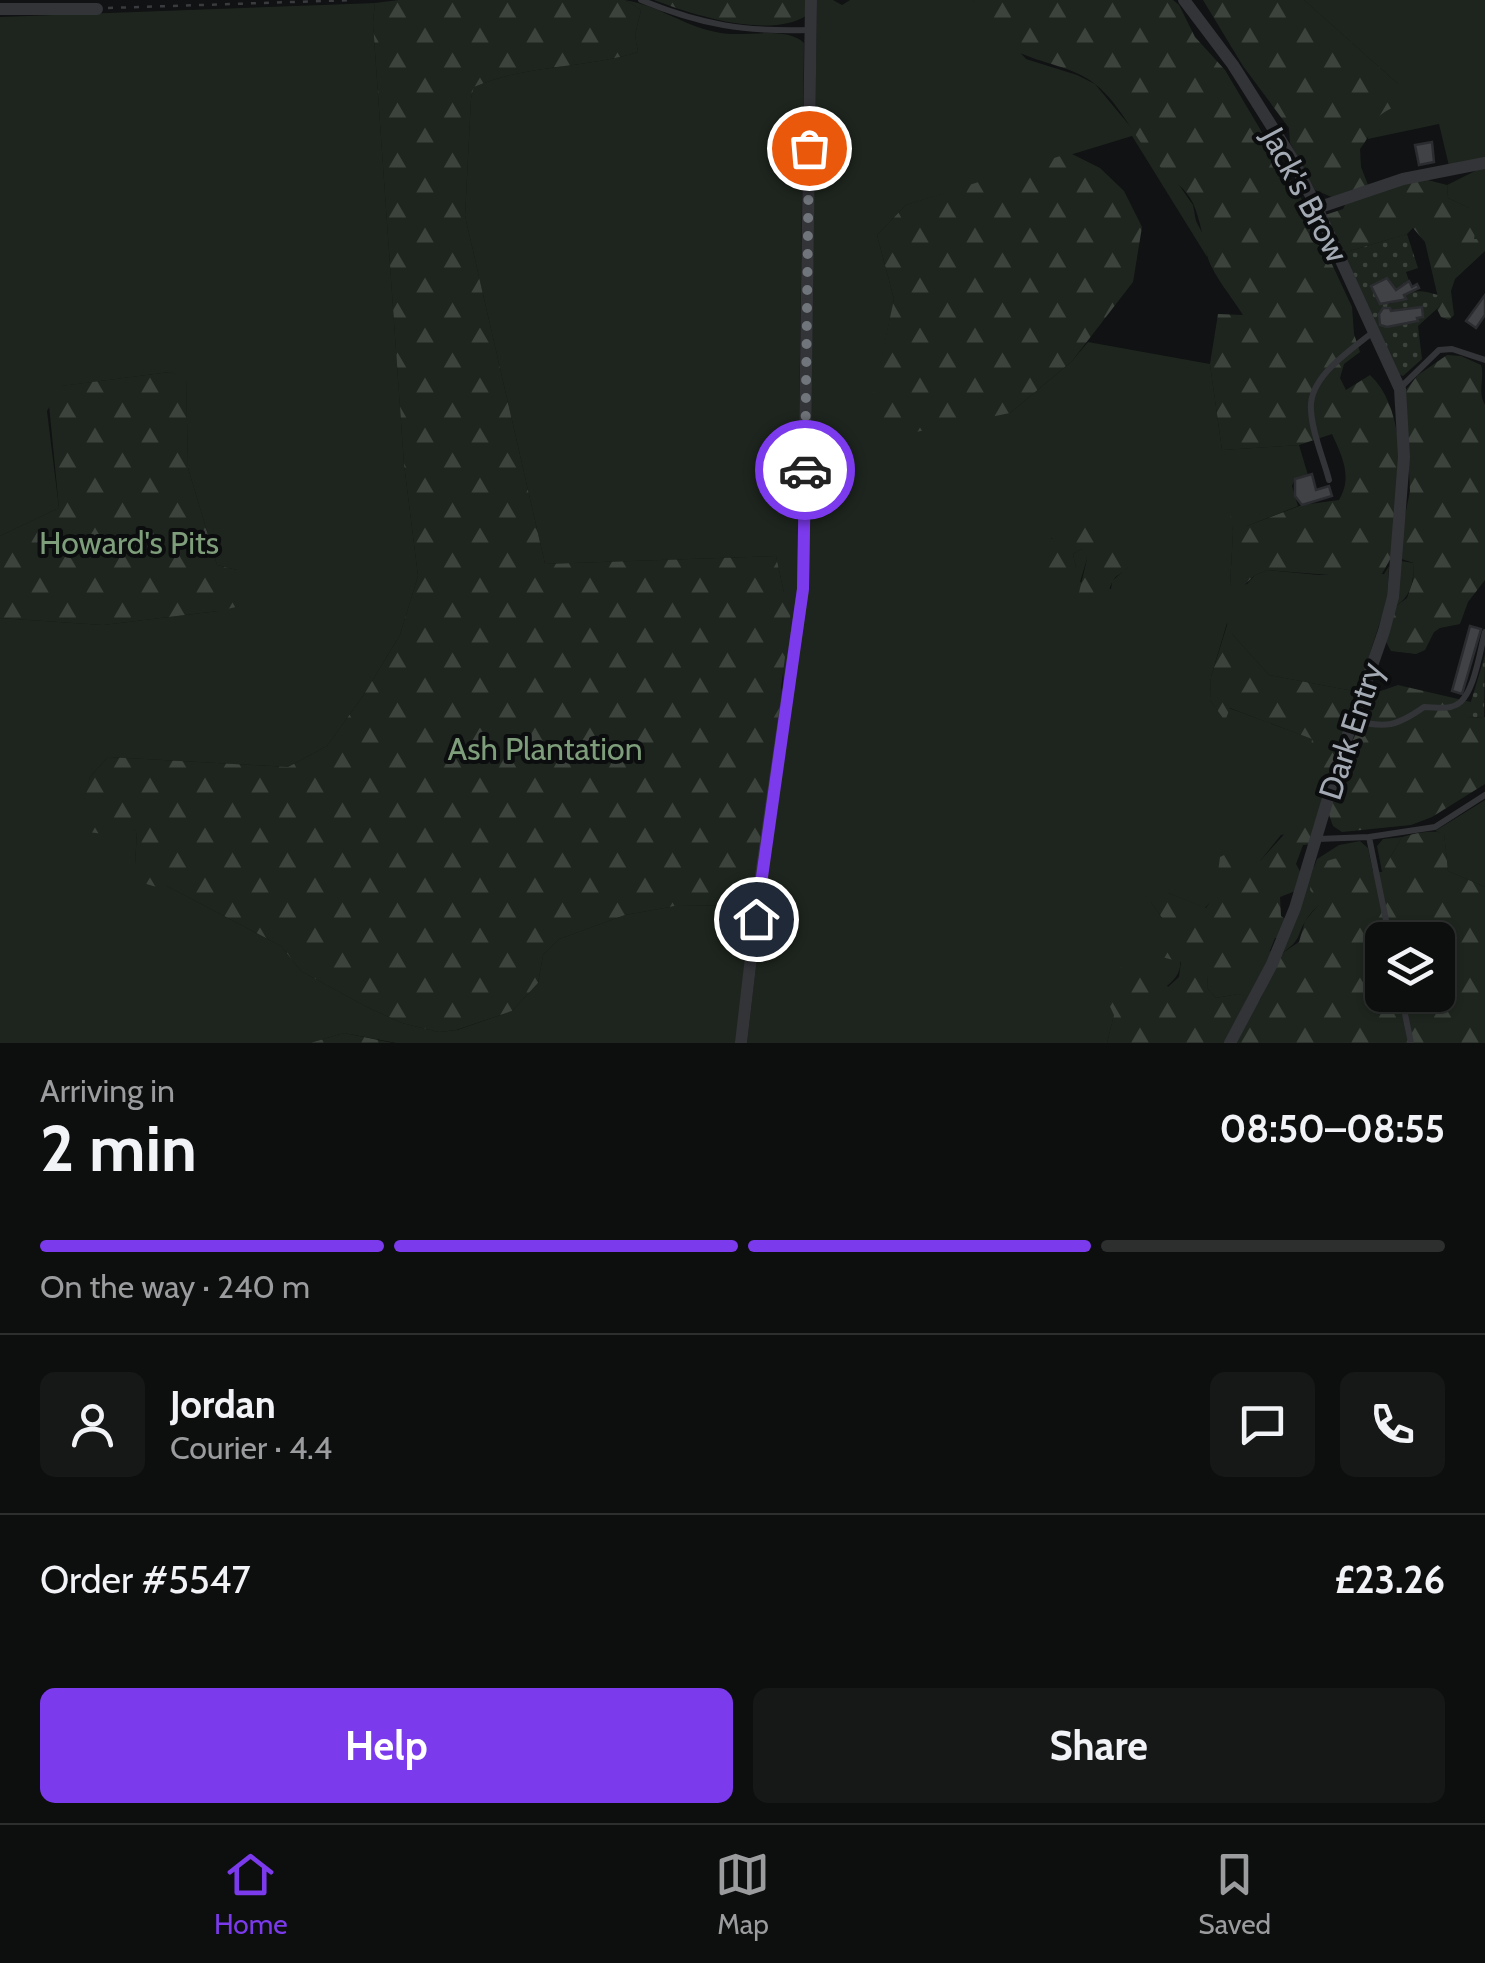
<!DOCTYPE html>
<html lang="en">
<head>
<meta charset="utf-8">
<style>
	:root { --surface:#0d0e0e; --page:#161717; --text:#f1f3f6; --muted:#9a9c9e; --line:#2d2e2e; --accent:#7c3aed }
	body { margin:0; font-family:Cabin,sans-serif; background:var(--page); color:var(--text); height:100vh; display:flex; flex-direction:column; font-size:38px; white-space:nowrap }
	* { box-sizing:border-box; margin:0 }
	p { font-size:32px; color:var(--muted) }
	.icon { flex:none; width:55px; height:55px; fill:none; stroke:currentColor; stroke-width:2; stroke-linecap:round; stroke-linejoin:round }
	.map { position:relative; height:1043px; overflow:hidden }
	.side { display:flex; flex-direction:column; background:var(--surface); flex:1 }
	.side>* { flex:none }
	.controls { position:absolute; left:1365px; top:922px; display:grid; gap:20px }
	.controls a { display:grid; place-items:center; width:90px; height:90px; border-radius:15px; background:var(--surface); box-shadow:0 2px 8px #0004,0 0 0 2px var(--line); font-size:50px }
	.pin { position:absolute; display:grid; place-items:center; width:85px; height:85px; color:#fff; margin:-42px; border:5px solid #fff; border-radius:50%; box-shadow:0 2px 10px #0007 }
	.courier { position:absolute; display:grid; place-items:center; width:100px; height:100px; margin:-50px; border:8px solid #7c3aed; border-radius:50%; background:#fff; color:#222; box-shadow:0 2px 12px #0007 }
	.overview em { font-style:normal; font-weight:800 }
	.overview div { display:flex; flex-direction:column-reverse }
	.overview { display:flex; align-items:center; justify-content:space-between; height:170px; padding:0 40px }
	h1 { font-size:65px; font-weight:800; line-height:75px }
	.bar { display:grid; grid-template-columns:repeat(4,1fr); gap:15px 10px; align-content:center; height:120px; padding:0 40px }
	.bar i { height:12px; border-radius:8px; background:var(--line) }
	.bar .on { background:var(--accent) }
	.bar p { grid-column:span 4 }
	.line { display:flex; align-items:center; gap:25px; padding:0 40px; border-top:2px solid var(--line) }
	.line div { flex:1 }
	.round { display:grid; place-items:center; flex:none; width:105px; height:105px; border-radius:15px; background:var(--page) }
	.action { display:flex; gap:20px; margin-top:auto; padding:20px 40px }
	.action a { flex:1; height:115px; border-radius:15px; background:var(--accent); color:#fff; font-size:40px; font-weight:800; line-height:115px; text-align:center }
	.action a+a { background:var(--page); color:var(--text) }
	.menu { display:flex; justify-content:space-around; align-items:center; height:140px; border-top:2px solid var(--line); background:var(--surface); font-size:28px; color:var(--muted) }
	.menu a { display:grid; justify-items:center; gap:5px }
	.menu .on { color:var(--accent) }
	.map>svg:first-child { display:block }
	.grass { fill:#1e251e; fill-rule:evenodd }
	.forest { fill:url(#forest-firs); fill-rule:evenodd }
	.park { fill:url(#park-dots); fill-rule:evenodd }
	.building { fill:#404246; stroke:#2b2c2f; stroke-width:2.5 }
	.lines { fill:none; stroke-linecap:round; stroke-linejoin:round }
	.path { stroke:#393b3f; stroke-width:2.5; stroke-dasharray:5 8; stroke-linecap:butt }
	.lane { stroke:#333438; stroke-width:6 }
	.street { stroke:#333438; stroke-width:12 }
	.done { stroke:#70757b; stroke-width:10; stroke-dasharray:0 18 }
	.route { stroke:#7c3aed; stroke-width:12 }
	.labels { text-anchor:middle; stroke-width:8; stroke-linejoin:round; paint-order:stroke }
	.street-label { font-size:32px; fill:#a3aab3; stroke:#0c0d0e }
	.park-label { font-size:32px; fill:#7e9e7b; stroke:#0c0d0e }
</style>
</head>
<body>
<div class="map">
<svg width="1485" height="1043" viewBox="0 0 1485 1043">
	<defs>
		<pattern id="forest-firs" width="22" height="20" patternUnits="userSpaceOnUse" patternTransform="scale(2.5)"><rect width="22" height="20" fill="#1e251e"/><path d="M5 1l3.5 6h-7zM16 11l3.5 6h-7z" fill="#3c423c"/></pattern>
		<pattern id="park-dots" width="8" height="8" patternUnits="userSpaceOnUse" patternTransform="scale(2.5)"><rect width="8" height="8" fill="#1e251e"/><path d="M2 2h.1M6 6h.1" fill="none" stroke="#3c423c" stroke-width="1.8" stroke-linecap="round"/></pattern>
	</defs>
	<rect width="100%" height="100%" fill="#111213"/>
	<!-- grass -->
	<path class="grass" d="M625 0C658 5 687 28 721 33 745 37 787 26 804 43L797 591 783 695 784 593 776 556 545 564 465 216 471 98 474 87C526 64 584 69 638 52L635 35 641 10Z
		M817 0H833L842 5 850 0H973L1026 59 1077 75 1095 84 1140 138 1160 167 1177 182 1193 205 1196 221 1206 240 1207 257 1132 136 906 205 877 235 894 299 871 409 1010 413 1072 361 1088 342 1210 364 1222 450 1299 445 1308 475 1295 479 1292 486 1298 506 1247 526 1231 512 1233 532 1230 587 1247 584 1255 575 1268 570 1319 575 1384 574 1389 566 1387 601 1354 702 1353 691 1269 675 1233 635 1227 623 1211 677 1210 700 1225 720 1229 708 1313 739 1331 773 1316 830 1281 835 1260 861H1248L1205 908 1168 893 1151 902C1203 977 1183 980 1114 1015L1107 1043H747L765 887 808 588ZM1051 538 1130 556 1127 568 1112 581 1111 589 1080 582 1087 559 1085 551 1081 549 1073 554 1076 568Z
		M1304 0H1485V158L1449 166 1439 124 1368 139 1369 128 1398 84Z
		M375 3 373 23 404 464 418 576 400 635 363 696 327 746 288 767 108 757 90 777 80 818 137 831 135 865 167 886 281 946 301 971 367 1007 402 1023 439 1032 457 1030 512 1011 538 983 543 955 559 939 625 915 675 906 746 905 754 899 737 1043H396L344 1033 310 1043H0V618L103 625 218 611 237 570 217 565 188 468 186 379 170 372 62 386 47 411 59 508 0 536V17Z
		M1485 166V239L1473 240 1469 208 1448 198 1447 185Z
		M1401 561 1414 563C1413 583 1412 595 1395 607Z
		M1485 800V887L1448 871 1444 834 1435 831Z
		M1402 837 1382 872 1377 846 1383 839Z
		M1360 841 1368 848 1373 872C1351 879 1322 898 1308 917 1295 936 1304 938 1281 954L1317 859 1339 845Z
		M1273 950 1250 998 1238 994 1216 998 1207 988 1208 975Z"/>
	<!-- forest -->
	<path class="forest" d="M399 0H625L641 10 635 35 638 52C584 69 526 64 474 87L471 98 465 216 545 564 776 556 784 593 792 603 781 688 783 695 755 899 746 905 675 906 625 915 559 939 543 955 538 983 512 1011 456 1030 439 1032 402 1023 367 1007 301 971 281 946 167 886 160 888 143 883 135 866 137 831 115 828 104 834 88 832 79 818 90 777 108 757 288 767 327 746 363 696 400 635 418 576 404 464 373 23 375 3Z
		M654 0H806V16C769 39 693 15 654 0Z
		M973 0H1173L1179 5 1195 37 1225 70 1301 198 1352 307 1354 334 1360 352 1344 364 1340 378 1346 390 1370 375C1404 406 1400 472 1405 516L1410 491 1405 391 1418 375 1447 355 1461 356 1481 365C1485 378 1477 392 1485 405V580L1468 602 1460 624 1440 628 1434 632 1425 650 1416 654 1391 651 1385 640 1395 607 1407 598 1413 581 1414 563 1392 556 1379 579 1268 570 1255 575 1239 590 1230 587 1233 532 1230 512 1242 514 1247 526 1302 505 1339 500C1353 477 1342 456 1332 434L1299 445 1222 450 1210 364 1218 314 1243 315C1232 297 1212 274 1207 255 1203 238 1200 219 1193 203 1186 189 1173 180 1162 169 1137 144 1123 106 1095 84 1066 61 1024 65 991 34 982 26 980 10 973 0Z
		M1203 0H1304L1398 84 1401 104C1366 118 1379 125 1360 149L1361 167 1370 190 1416 177 1447 185 1448 198 1469 208 1477 221 1474 239H1485V251L1455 279 1451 291 1454 315 1449 320 1441 317 1437 309 1440 306 1425 242 1413 228 1407 234 1343 253 1325 215 1343 209 1346 203 1315 190 1290 143 1289 128 1243 66Z
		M1070 153 1100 168 1124 191 1142 227 1133 282 1072 361 1010 413 896 436 870 409 894 299 877 235 906 205Z
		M170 372 186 378 188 468 217 565 237 570 245 581 248 597 236 607 218 611 103 625 0 618V536L59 508 48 394 61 386Z
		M1082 524C1101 524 1144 541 1127 568 1124 573 1117 574 1114 579 1110 584 1108 595 1105 602L1091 608H1082L1077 601 1087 559 1084 551 1081 549 1073 554 1076 568 1073 584 1065 586 1040 577C1032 545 1056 533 1082 524Z
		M1228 622 1233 635 1269 675 1353 691 1354 702 1331 773 1310 757 1312 739 1230 708 1225 721 1210 700 1211 677Z
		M1398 685 1471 702 1467 718 1485 717V784L1432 817 1411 825 1342 832 1333 826 1328 812 1357 728 1375 693Z
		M1298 819 1314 820 1316 830 1312 844 1303 845 1296 864 1308 886 1280 897 1281 916 1297 928 1292 938H1275L1266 960 1229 979 1208 975 1207 988 1216 998 1238 994 1260 1000 1281 954 1299 942 1305 921 1320 903 1310 890 1313 868C1355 844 1346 870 1382 872L1402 837C1417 833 1428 830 1444 833L1448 871 1485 887V1043H1107L1114 1015 1106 998 1126 957C1145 959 1159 970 1168 987L1179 977 1181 962 1158 956 1151 943 1162 918 1151 902 1156 892 1168 893 1206 908 1215 895 1220 857 1235 850 1248 861H1260ZM1382 940H1438V995H1382Z
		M344 1033 393 1043H396H310Z"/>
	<!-- park -->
	<path class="park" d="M1407 234 1418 268 1406 272 1409 281 1396 290 1394 286 1391 287 1387 300 1389 304 1402 300 1404 295C1416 289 1424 291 1438 295L1440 306 1418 326 1422 359 1403 376 1398 374 1343 253ZM1421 307 1423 316C1412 322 1392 329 1380 325L1379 315 1384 308 1391 311Z
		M1485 655 1484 717 1466 718Z"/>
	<!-- building -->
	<path class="building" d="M1432 142 1434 162 1419 165 1415 145Z
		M1387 278 1396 290 1409 281 1412 287 1417 284 1419 288 1404 295 1406 299 1402 300 1380 304 1371 286Z
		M1485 295V315L1476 328 1466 321Z
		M1422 307 1423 317 1417 318 1418 321 1387 327 1380 325 1379 314 1383 308H1390L1391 311Z
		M1312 474 1316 490 1329 486 1332 496 1302 505 1295 496V479Z
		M1470 626 1481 629 1462 694 1452 691Z"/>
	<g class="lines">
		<!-- path -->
		<path class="path" d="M108 8 355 0"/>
		<!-- lane -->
		<path class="lane" d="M641 0C701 25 745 32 809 30
			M1400 388 1439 350 1452 349 1485 360
			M1329 480C1323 457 1312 433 1311 410 1308 377 1351 350 1373 332
			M1352 720C1386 729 1397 726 1424 707 1435 707 1447 710 1456 705 1474 697 1480 650 1485 632
			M1369 837 1390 940
			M1318 839 1369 837 1435 827 1485 795
			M1401 995 1411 1043"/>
		<!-- street -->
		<path class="street" d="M1184 0 1233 65 1293 160 1317 208 1400 389 1404 457 1393 597 1384 631 1342 752 1295 908 1272 964 1230 1043
			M0 9H97
			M1317 208 1403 179 1485 163
			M741 1043 759 889 803 589 811 0"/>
	</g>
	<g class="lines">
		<!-- done -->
		<path class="done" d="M805 470 809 148"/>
		<!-- route -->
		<path class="route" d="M756 919 803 589 805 470"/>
	</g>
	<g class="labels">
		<!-- street labels -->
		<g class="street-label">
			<text transform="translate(1305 195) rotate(62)" y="11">Jack's Brow</text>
			<text transform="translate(1351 731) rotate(-72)" y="11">Dark Entry</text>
		</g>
		<!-- park labels -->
		<g class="park-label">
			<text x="129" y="554">Howard's Pits</text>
			<text x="545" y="760">Ash Plantation</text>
		</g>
	</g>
</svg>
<div class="controls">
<a><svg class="icon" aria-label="layers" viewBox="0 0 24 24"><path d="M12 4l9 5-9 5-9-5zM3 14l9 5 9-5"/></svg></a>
</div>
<div class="pin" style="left:809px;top:148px;background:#ea580c"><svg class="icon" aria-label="bag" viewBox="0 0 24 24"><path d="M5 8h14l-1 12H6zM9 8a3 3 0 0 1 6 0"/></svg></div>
<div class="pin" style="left:756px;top:919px;background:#1f2937"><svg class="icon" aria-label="home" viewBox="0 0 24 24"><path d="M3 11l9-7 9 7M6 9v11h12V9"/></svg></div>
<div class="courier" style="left:805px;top:470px"><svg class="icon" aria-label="car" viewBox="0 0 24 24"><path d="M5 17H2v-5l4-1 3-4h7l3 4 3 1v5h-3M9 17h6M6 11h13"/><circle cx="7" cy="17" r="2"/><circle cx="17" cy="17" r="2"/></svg></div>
</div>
<section class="side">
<div class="overview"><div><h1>2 min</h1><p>Arriving in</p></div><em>08:50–08:55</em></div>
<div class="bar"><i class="on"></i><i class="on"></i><i class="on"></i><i></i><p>On the way · 240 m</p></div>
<div class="line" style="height:180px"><a class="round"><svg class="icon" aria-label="person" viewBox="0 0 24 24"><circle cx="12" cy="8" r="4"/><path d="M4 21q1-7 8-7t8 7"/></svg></a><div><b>Jordan</b><p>Courier · 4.4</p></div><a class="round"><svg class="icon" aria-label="chat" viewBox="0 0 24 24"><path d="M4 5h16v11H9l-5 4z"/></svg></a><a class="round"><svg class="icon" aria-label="phone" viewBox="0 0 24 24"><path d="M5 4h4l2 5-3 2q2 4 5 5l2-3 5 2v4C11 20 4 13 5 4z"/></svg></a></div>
<div class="line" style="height:130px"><div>Order #5547</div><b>£23.26</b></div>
<div class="action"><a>Help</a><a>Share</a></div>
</section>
<nav class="menu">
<a class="on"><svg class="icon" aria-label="home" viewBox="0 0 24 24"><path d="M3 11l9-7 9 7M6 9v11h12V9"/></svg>Home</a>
<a><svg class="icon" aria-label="map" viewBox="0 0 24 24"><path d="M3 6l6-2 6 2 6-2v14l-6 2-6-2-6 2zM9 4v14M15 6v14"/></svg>Map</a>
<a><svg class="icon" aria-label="saved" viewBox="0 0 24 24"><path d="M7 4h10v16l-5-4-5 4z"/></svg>Saved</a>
</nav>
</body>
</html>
